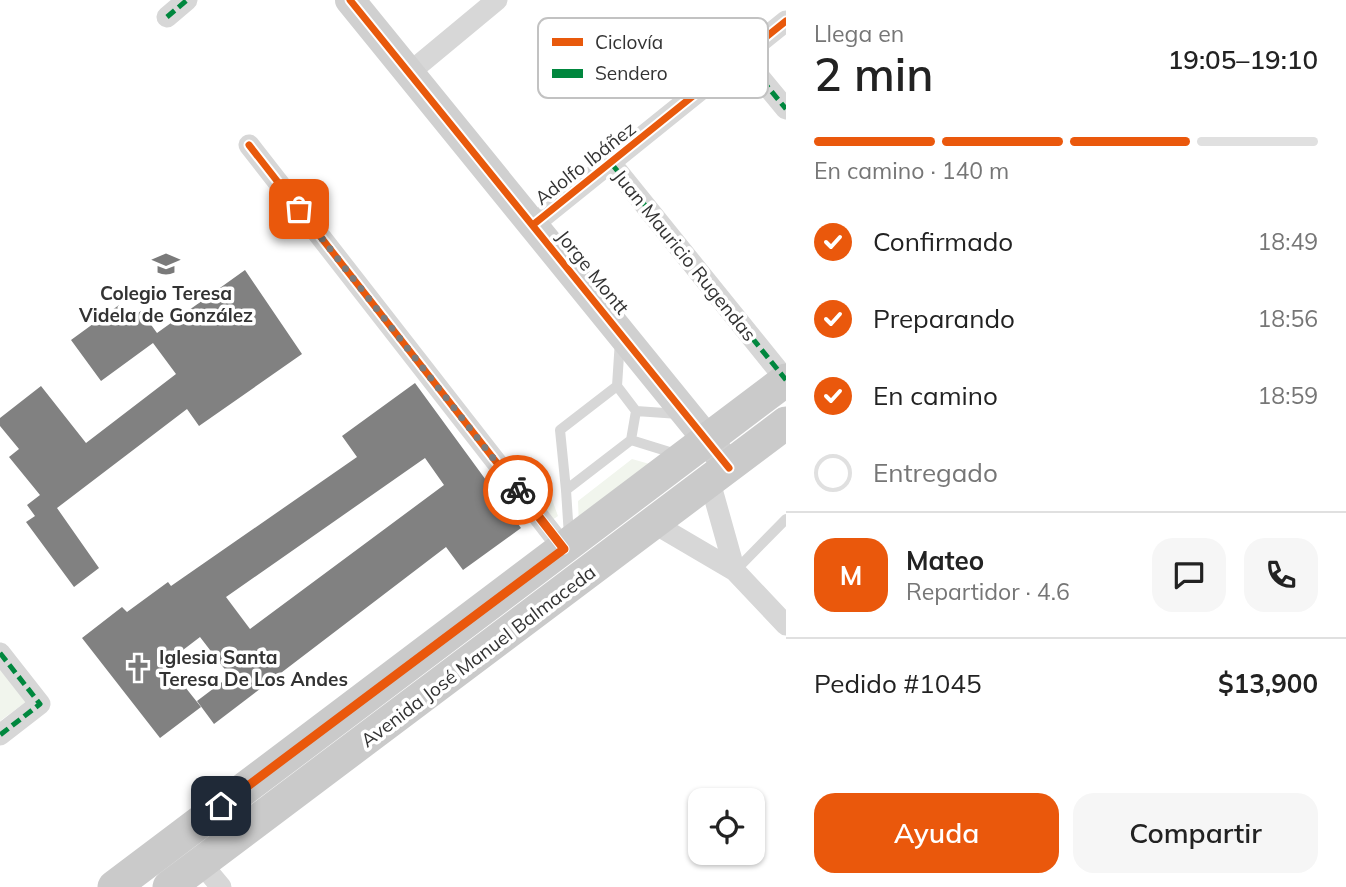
<!DOCTYPE html>
<html lang="es">
<head>
<meta charset="utf-8">
<style>
	:root { --surface:#fff; --page:#f6f6f6; --text:#222; --muted:#767676; --line:#e0e0e0; --accent:#ea580c }
	body { margin:0; font-family:Mulish,sans-serif; background:var(--page); color:var(--text); height:100vh; display:flex; flex-direction:column; font-size:26px; white-space:nowrap }
	* { box-sizing:border-box; margin:0 }
	p { font-size:23px; color:var(--muted) }
	.icon { flex:none; width:38px; height:38px; fill:none; stroke:currentColor; stroke-width:2; stroke-linecap:round; stroke-linejoin:round }
	.map { position:relative; flex:1; overflow:hidden }
	.details { display:flex; flex-direction:column; background:var(--surface); width:560px }
	.details>* { flex:none }
	.buttons { position:absolute; left:688px; top:788px; display:grid; gap:14px }
	.buttons a { display:grid; place-items:center; width:77px; height:77px; border-radius:14px; background:var(--surface); box-shadow:0 2px 5px #0004; font-size:35px }
	.pin { position:absolute; display:grid; place-items:center; width:60px; height:60px; color:#fff; margin:-30px; border-radius:14px; box-shadow:0 4px 10px #0006 }
	.courier { position:absolute; display:grid; place-items:center; width:70px; height:70px; margin:-35px; border:5px solid #ea580c; border-radius:50%; background:#fff; color:#222; box-shadow:0 2px 9px #0007 }
	.head em { font-style:normal; font-weight:600 }
	.head div { display:flex; flex-direction:column-reverse }
	.head { display:flex; align-items:center; justify-content:space-between; height:119px; padding:0 28px }
	h1 { font-size:46px; font-weight:600; line-height:52px }
	.bar { display:grid; grid-template-columns:repeat(4,1fr); gap:10px 7px; align-content:center; height:84px; padding:0 28px }
	.bar i { height:9px; border-radius:5px; background:var(--line) }
	.bar .active { background:var(--accent) }
	.bar p { grid-column:span 4 }
	.line { display:flex; align-items:center; gap:18px; padding:0 28px; border-top:2px solid var(--line) }
	.line div { flex:1 }
	.round { display:grid; place-items:center; flex:none; width:74px; height:74px; border-radius:21px; background:var(--page) }
	ol { padding:0 28px; list-style:none }
	li { display:flex; align-items:center; gap:21px; height:77px }
	li p { margin-inline-start:auto }
	li .icon { padding:7px; border-radius:50%; background:var(--accent); color:#fff; stroke-width:4 }
	li:last-child { color:var(--muted) }
	li i { width:38px; height:38px; border:4px solid var(--line); border-radius:50% }
	.button { display:flex; gap:14px; margin-top:auto; padding:14px 28px }
	.button a { flex:1; height:80px; border-radius:21px; background:var(--accent); color:#fff; font-size:28px; font-weight:600; line-height:80px; text-align:center }
	.button a+a { background:var(--page); color:var(--text) }
	main { display:flex; flex:1; min-height:0 }
	.map>svg:first-child { display:block }
	.green { fill:#f1f5ed }
	.building { fill:#818181; fill-rule:evenodd }
	.lines { fill:none; stroke-linecap:round; stroke-linejoin:round }
	.lane { stroke:#d7d7d7; stroke-width:10 }
	.street { stroke:#d7d7d7; stroke-width:21 }
	.secondary { stroke:#d0d0d0; stroke-width:30 }
	.primary { stroke:#cacaca; stroke-width:33 }
	.quiet { stroke:#00873e; stroke-width:5; stroke-dasharray:10 5; stroke-linecap:butt }
	.cycleway-casing { stroke:#fff; stroke-width:11 }
	.cycleway { stroke:#e8590c; stroke-width:7 }
	.done { stroke:#7a7a7a; stroke-width:7; stroke-dasharray:0 12.6 }
	.route { stroke:#ea580c; stroke-width:9 }
	.labels { text-anchor:middle; stroke-width:7; stroke-linejoin:round; paint-order:stroke }
	.street-label { font-size:19px; fill:#333; stroke:#fff }
	.poi-label { font-size:19px; font-weight:bold; fill:#333; stroke:#fff }
	.key { fill:#fff; stroke:#c2c2c2; stroke-width:2 }
	.key-label { font-size:19px; fill:#333 }
</style>
</head>
<body>
<main>
<div class="map">
<svg width="786" height="887" viewBox="0 0 786 887">
	<rect width="100%" height="100%" fill="#fff"/>
	<!-- green -->
	<path class="green" d="M522 459 550 494 558 516 548 523 508 469Z
		M632 459 660 467 579 528 578 501Z
		M0 666 27 701 0 721Z"/>
	<!-- building -->
	<path class="building" d="M245 270 302 354 199 426 187 409 57 508 99 568 74 587 26 522 35 516 27 505 40 495 9 457 19 449 0 426V418L41 386 86 443 176 374 153 343 101 381 71 340 119 305 129 319 141 311 157 333Z
		M415 383 521 528 463 570 446 547 214 724 197 701 230 676 200 637 166 663 201 707 160 738 82 638 122 607 127 612 168 582 171 586 357 457 342 436ZM425 458 444 485 250 629 226 597Z"/>
	<g class="lines">
		<!-- lane -->
		<path class="lane" d="M620 340 617 386 636 411 679 414
			M631 440 636 411
			M566 490 560 430 617 386
			M569 536 566 490 631 440 676 454
			M735 571 786 519"/>
		<!-- street -->
		<path class="street" d="M167 17 187 0
			M743 57 786 109
			M409 73 497 0
			M249 145 564 549
			M611 163 786 380
			M534 224 786 21
			M710 482 735 571
			M655 524 735 571 786 625
			M0 653 40 704 0 735
			M201 863 221 887"/>
		<!-- secondary -->
		<path class="secondary" d="M350 0 723 459"/>
		<!-- primary -->
		<path class="primary" d="M114 887 786 380
			M169 887 786 423"/>
		<!-- quiet -->
		<path class="quiet" d="M167 17 187 0
			M743 57 786 109
			M611 163 786 380
			M0 653 40 704 0 735"/>
		<defs>
			<path id="cycleway" d="M350 0 729 468
				M249 145 564 549
				M534 224 786 21"/>
		</defs>
		<!-- cycleway casing -->
		<use href="#cycleway" class="cycleway-casing"/>
		<!-- cycleway -->
		<use href="#cycleway" class="cycleway"/>
	</g>
	<g class="lines">
		<!-- done -->
		<path class="done" d="M299 209 518 490"/>
		<!-- route -->
		<path class="route" d="M221 806 564 549 518 490"/>
	</g>
	<!-- icons -->
	<defs>
		<symbol id="school-bare" viewBox="-9 -9 18 18"><path d="M0-5L7-2L0 1L-7-2ZM-4 1L0 2.5L4 1V4Q0 6-4 4Z" fill="#7a7a7a" stroke="#fff" stroke-width="2.5" paint-order="stroke"/></symbol>
		<symbol id="church-bare" viewBox="-9 -9 18 18"><path d="M-1.2-6h2.4v3.5h3.3v2.4h-3.3V6h-2.4V-.1h-3.3v-2.4h3.3Z" fill="#7a7a7a" stroke="#fff" stroke-width="2.5" paint-order="stroke"/></symbol>
	</defs>
	<g fill-rule="evenodd">
		<use href="#school-bare" x="147" y="245" width="38" height="38"/>
		<use href="#church-bare" x="119" y="649" width="38" height="38"/>
	</g>
	<g class="labels">
		<!-- street labels -->
		<g class="street-label">
			<text transform="translate(585 163) rotate(-38)" y="7">Adolfo Ibáñez</text>
			<text transform="translate(685 255) rotate(51)" y="7">Juan Mauricio Rugendas</text>
			<text transform="translate(593 272) rotate(51)" y="7">Jorge Montt</text>
			<text transform="translate(478 656) rotate(-37)" y="7">Avenida José Manuel Balmaceda</text>
		</g>
		<!-- poi labels -->
		<g class="poi-label">
			<text x="166" y="300">Colegio Teresa<tspan x="166" dy="22">Videla de González</tspan></text>
			<text x="159" y="664" text-anchor="start">Iglesia Santa<tspan x="159" dy="22">Teresa De Los Andes</tspan></text>
		</g>
	</g>
	<!-- legend -->
	<rect x="538" y="18" width="230" height="80" rx="10" class="key"/>
	<rect x="552" y="38" width="31" height="8" fill="#e8590c"/>
	<rect x="552" y="69" width="31" height="9" fill="#00873e"/>
	<g class="key-label">
		<text x="595" y="49">Ciclovía</text>
		<text x="595" y="80">Sendero</text>
	</g>
</svg>
<div class="buttons">
<a><svg class="icon" aria-label="locate" viewBox="0 0 24 24"><circle cx="12" cy="12" r="6"/><path d="M12 2v4M12 18v4M2 12h4M18 12h4"/></svg></a>
</div>
<div class="pin" style="left:299px;top:209px;background:#ea580c"><svg class="icon" aria-label="bag" viewBox="0 0 24 24"><path d="M5 8h14l-1 12H6zM9 8a3 3 0 0 1 6 0"/></svg></div>
<div class="pin" style="left:221px;top:806px;background:#1f2937"><svg class="icon" aria-label="home" viewBox="0 0 24 24"><path d="M3 11l9-7 9 7M6 9v11h12V9"/></svg></div>
<div class="courier" style="left:518px;top:490px"><svg class="icon" aria-label="bike" viewBox="0 0 24 24"><circle cx="6" cy="16" r="4"/><circle cx="18" cy="16" r="4"/><path d="M6 16l4-8h5l3 8M10 8l3 8H6M13 5h3"/></svg></div>
</div>
<section class="details">
<div class="head"><div><h1>2 min</h1><p>Llega en</p></div><em>19:05–19:10</em></div>
<div class="bar"><i class="active"></i><i class="active"></i><i class="active"></i><i></i><p>En camino · 140 m</p></div>
<ol>
<li><svg class="icon" aria-label="check" viewBox="0 0 24 24"><path d="M5 12l5 5 9-10"/></svg>Confirmado<p>18:49</p></li>
<li><svg class="icon" aria-label="check" viewBox="0 0 24 24"><path d="M5 12l5 5 9-10"/></svg>Preparando<p>18:56</p></li>
<li><svg class="icon" aria-label="check" viewBox="0 0 24 24"><path d="M5 12l5 5 9-10"/></svg>En camino<p>18:59</p></li>
<li><i></i>Entregado</li>
</ol>
<div class="line" style="height:126px"><b class="round" style="background:var(--accent);color:#fff">M</b><div><b>Mateo</b><p>Repartidor · 4.6</p></div><a class="round"><svg class="icon" aria-label="chat" viewBox="0 0 24 24"><path d="M4 5h16v11H9l-5 4z"/></svg></a><a class="round"><svg class="icon" aria-label="phone" viewBox="0 0 24 24"><path d="M5 4h4l2 5-3 2q2 4 5 5l2-3 5 2v4C11 20 4 13 5 4z"/></svg></a></div>
<div class="line" style="height:91px"><div>Pedido #1045</div><b>$13,900</b></div>
<div class="button"><a>Ayuda</a><a>Compartir</a></div>
</section>
</main>
</body>
</html>
